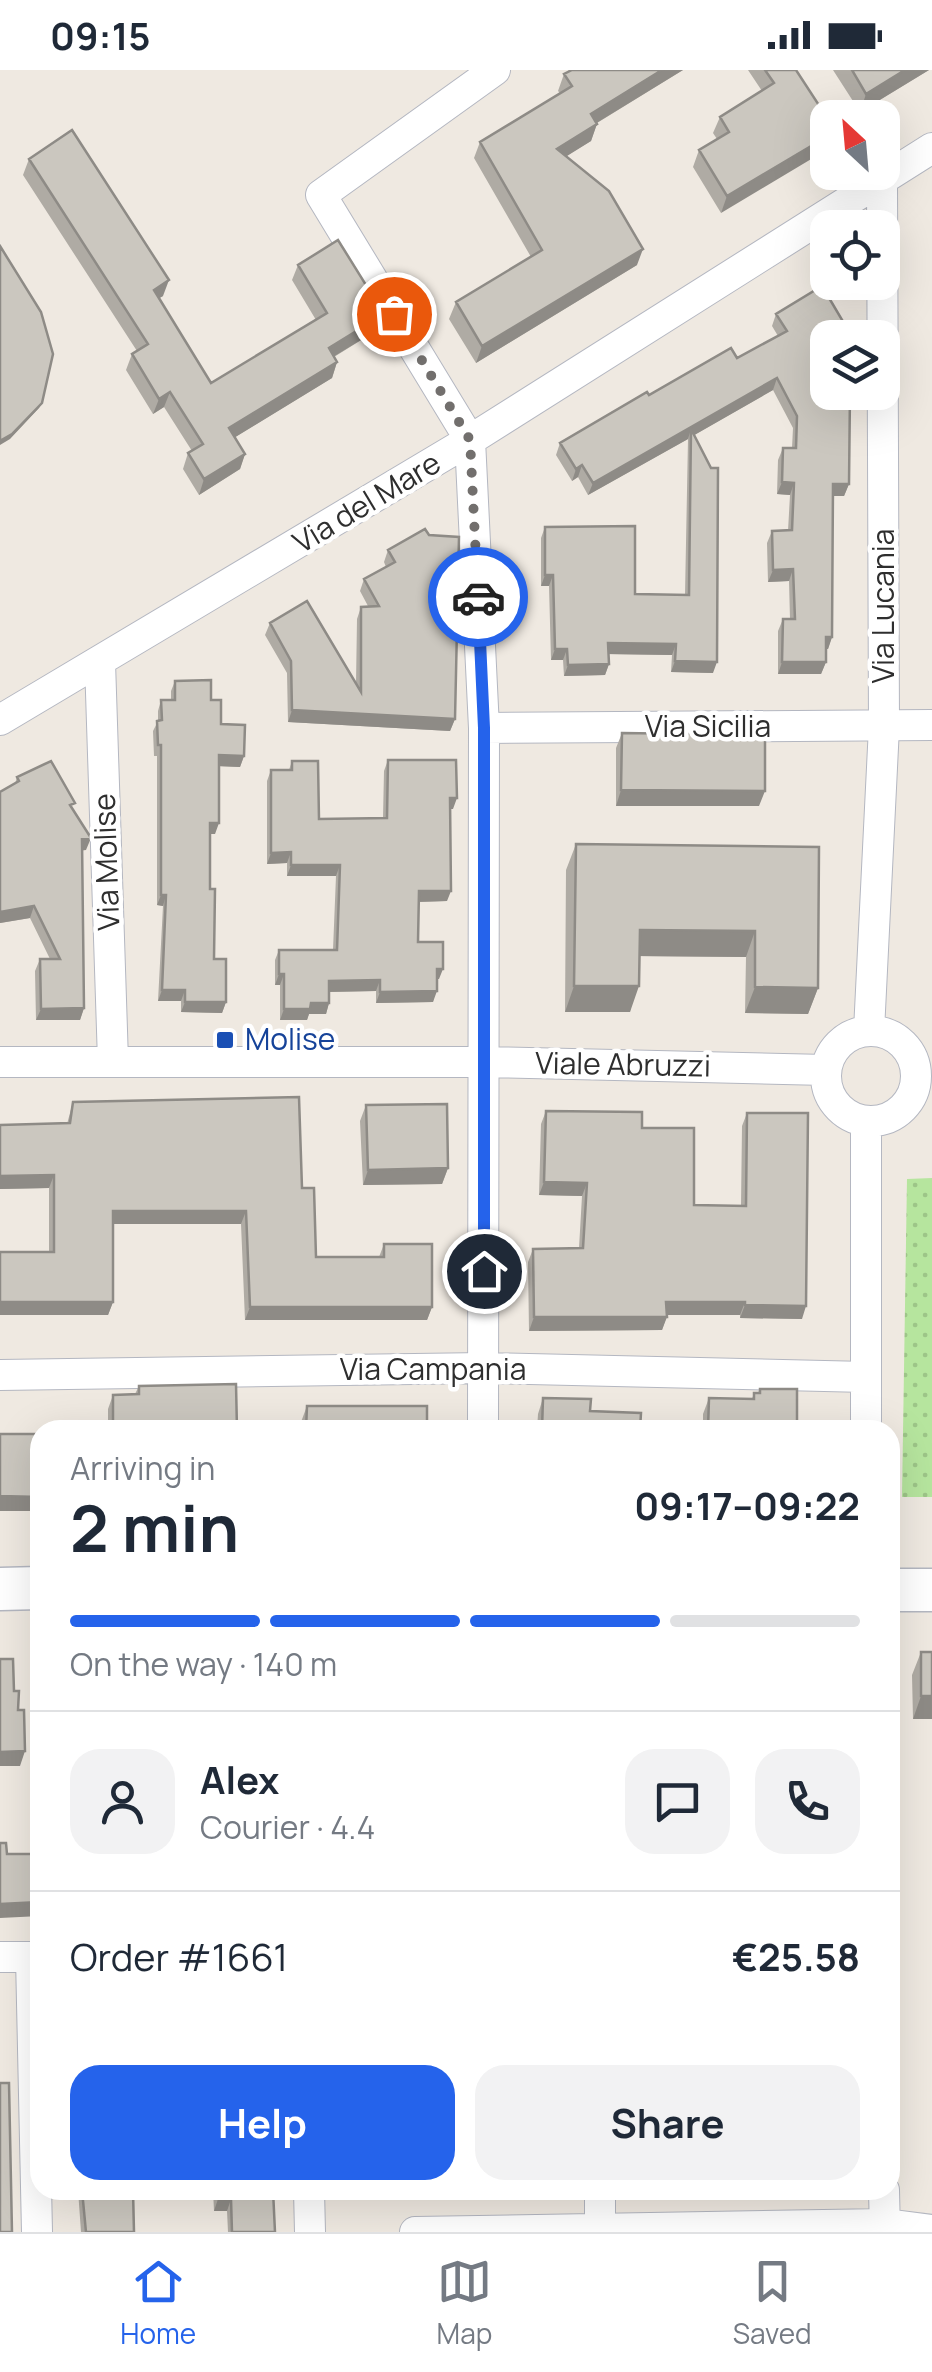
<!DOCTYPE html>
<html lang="en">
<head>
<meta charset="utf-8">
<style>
	:root { --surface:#fff; --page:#f2f2f3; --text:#1f2937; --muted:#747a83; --line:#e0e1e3; --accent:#2563eb }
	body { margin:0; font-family:Manrope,sans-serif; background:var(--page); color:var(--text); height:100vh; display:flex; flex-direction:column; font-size:38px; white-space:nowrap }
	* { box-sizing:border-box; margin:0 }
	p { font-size:32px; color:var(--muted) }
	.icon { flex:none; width:55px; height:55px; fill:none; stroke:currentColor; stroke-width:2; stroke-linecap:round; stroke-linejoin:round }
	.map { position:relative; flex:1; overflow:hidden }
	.details { position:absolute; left:30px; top:1350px; width:870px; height:780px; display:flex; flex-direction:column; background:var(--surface); border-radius:30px; box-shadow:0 10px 40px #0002 }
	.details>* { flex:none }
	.needle { width:65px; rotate:334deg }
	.buttons { position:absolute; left:810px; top:30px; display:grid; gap:20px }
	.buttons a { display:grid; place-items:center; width:90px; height:90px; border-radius:20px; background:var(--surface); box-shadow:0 10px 40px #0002; font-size:50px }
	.pin { position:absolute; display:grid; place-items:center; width:85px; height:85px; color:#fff; margin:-42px; border:5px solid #fff; border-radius:50%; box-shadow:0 2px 10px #0007 }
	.courier { position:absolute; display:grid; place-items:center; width:100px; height:100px; margin:-50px; border:8px solid #2563eb; border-radius:50%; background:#fff; color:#222; box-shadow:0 2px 12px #0007 }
	.overview em { font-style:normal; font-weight:700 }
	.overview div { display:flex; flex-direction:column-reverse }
	.overview { display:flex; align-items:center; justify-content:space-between; height:170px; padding:0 40px }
	h1 { font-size:65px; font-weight:700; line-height:75px }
	.bar { display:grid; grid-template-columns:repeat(4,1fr); gap:15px 10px; align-content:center; height:120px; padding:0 40px }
	.bar i { height:12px; border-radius:8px; background:var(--line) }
	.bar .active { background:var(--accent) }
	.bar p { grid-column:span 4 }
	.line { display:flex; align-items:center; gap:25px; padding:0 40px; border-top:2px solid var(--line) }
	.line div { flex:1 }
	.round { display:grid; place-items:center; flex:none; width:105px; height:105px; border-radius:30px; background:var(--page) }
	.cta { display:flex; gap:20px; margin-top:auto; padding:20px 40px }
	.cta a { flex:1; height:115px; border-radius:30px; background:var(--accent); color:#fff; font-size:40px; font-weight:700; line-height:115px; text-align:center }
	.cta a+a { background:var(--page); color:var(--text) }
	.status { display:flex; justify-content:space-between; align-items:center; height:70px; padding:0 50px; background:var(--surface); direction:ltr }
	.status svg { height:28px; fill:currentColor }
	.dock { display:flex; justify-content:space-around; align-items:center; height:140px; border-top:2px solid var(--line); background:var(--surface); font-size:28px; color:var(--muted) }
	.dock a { display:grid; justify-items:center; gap:5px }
	.dock .active { color:var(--accent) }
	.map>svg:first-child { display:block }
	.garden { fill:url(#garden-dots) }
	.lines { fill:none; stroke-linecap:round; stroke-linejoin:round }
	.street-casing { stroke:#b4b7c1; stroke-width:32 }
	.secondary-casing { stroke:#b4b7c1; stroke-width:45 }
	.street { stroke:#fff; stroke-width:30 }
	.secondary { stroke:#fff; stroke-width:42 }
	.wall { fill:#afaba4 }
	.shaded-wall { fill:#8e8b86 }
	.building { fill:#cbc7bf; stroke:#8e8b86; stroke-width:2.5 }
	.done { stroke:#726f6d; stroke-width:10; stroke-dasharray:0 18 }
	.route { stroke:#2563eb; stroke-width:12 }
	.transit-dot { fill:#1a4fb4; stroke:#fff; stroke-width:4 }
	.labels { text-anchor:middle; stroke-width:9; stroke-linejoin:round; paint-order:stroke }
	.street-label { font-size:30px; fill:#2e2e2e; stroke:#fff }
	.transit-label { font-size:30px; fill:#164399; stroke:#fff; text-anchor:start }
</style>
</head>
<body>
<div class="status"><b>09:15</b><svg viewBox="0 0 49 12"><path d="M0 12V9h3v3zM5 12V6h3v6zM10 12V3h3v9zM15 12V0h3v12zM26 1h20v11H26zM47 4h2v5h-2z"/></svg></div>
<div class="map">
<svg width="932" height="2162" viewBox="0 0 932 2162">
	<defs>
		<pattern id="garden-dots" width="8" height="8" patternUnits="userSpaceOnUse" patternTransform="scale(2.5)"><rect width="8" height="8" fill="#b6e59e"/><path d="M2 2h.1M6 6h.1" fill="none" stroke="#9dc588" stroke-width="1.8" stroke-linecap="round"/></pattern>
	</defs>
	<rect width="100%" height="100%" fill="#efe9e1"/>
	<!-- garden -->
	<path class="garden" d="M932 1108V1427H902L907 1109Z"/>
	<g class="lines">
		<defs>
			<path id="street" d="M100 592 113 991
				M0 650 470 370 932 78
				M484 658 932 655
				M869 961 884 657 882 111
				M826 1006a45 45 0 1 1 90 0a45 45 0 1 1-90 0Z
				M0 992H485L826 1000
				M0 1305 485 1298 866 1307
				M483 1360 484 658 470 370 321 125 495 0
				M866 1360V1051
				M0 1887H40
				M31 1887 37 2162
				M309 2120 310 2162
				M600 2120V2162
				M884 2120 885 2162
				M415 2162 885 2154 932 2160"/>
			<path id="secondary" d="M0 1519 40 1518
				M890 1520H932"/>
		</defs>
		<!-- street casing -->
		<use href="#street" class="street-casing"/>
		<!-- secondary casing -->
		<use href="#secondary" class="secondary-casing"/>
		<!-- street -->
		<use href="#street" class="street"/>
		<!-- secondary -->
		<use href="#secondary" class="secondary"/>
	</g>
	<!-- wall -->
	<path class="wall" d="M568 0H683L597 53 591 71 566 86 637 195 476 293 449 249 456 232 531 187 474 88 480 72 560 23 558 21 564 4 569 1Z
		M748 0H796L721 143 693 97 699 80 717 69 713 63 720 47 762 21Z
		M833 0H929L860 42Z
		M29 89 163 226 159 228 211 313 316 250 292 210 298 195 379 259 334 287 337 292 332 308 235 367 245 384 240 399 199 425 183 399 188 383 192 381 164 337 153 344 126 300 132 284 137 281 23 105Z
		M822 216 849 414 844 426H833L832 567 828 579H826V592L821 604H778V561L783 549H790L789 511 768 512 767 473 772 461H788L790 425 777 424 778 390 783 378H792L793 358 773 320 694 365 713 603 671 602 672 585 609 584V594L605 605 564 606 563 590H551L549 516H541V468L545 457 635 524 685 525 688 369 588 425 578 407 572 411 556 385 560 373 649 325 737 288 778 266 772 256 776 244Z
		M425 459 455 649 450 661 288 652 287 603 265 565 270 553 356 614 357 549 361 537 368 536 360 521 364 509 386 497 384 492 388 480Z
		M175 611 211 630 221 654 244 686 240 697 219 696 215 764H210V819L214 889 226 932 222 943 181 942V931H158L163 836 157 835V686H154L153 661 158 651V641L161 630H171V621Z
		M622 663 759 736H616V678Z
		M388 690 453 739H450L447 831 419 832 418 872 439 909H437L433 932 376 933V921L329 922V933L326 944H309L307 950H280V915H275V890L279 880H333L336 806H287V793L267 794V711L271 700H289L292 691 319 749 383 748 384 701Z
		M17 707 72 739 86 780H82L84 938 80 950H36L35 901 40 889H50L30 848 0 853V722L15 714Z
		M576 774 819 777 818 918 808 944 745 943 746 887 640 886 630 942H565L566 800Z
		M73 1032 302 1118 316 1187H379L384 1174 432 1237 427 1250H245L241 1154H113V1232L108 1245 49 1182V1118L0 1119V1055L67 1054Z
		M366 1035 448 1098 442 1114 363 1115 360 1051Z
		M546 1041 642 1058 694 1135 741 1136 742 1056 747 1043 802 1249 740 1248V1245H667L662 1260 529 1261 528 1192 533 1179 579 1178 582 1126 539 1125 541 1054Z
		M139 1316 237 1360H108V1339L113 1325 135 1324Z
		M760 1319 797 1360H703V1344L709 1328 752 1329 754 1323H758Z
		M543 1328 590 1341 640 1360H537L538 1344Z
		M307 1336 427 1360H301V1352Z
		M921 1582 932 1649H913L912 1605Z
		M78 2120H133L134 2162H81Z
		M213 2120H273L275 2162H228L227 2141H214Z"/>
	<!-- shaded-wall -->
	<path class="shaded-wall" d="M662 0H683L585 60 591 44Z
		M905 0H929L860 42 866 24Z
		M597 54 591 71 551 96 557 79Z
		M828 66V79L721 143 727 126Z
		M643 179 637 195 476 293 482 276Z
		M169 210 163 226 148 235 154 220Z
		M384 244 379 259 323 293 329 278Z
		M337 292 332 308 224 374 229 358Z
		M777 308 773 320 691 367V359L688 369 588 425 593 413Z
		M170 322 164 337 153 344 159 329Z
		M42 333 39 338 10 369 0 375V371Z
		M245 384 240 399 199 425 204 409Z
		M582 395 578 407 572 411 576 399Z
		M782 412 794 413 790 425 777 424Z
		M833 414H849L844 426H829Z
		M793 499 789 511 768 512 773 500Z
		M545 505H553L549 516H541Z
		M826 567H832L828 579H821Z
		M608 573 676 574 672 585 604 584Z
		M555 579H567L563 590H551Z
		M675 591 717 592 713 603 671 602Z
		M782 592H826L821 604H778Z
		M609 594 605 605 564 606 568 595Z
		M292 640 455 649 450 661 288 652Z
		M219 685 244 686 240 697 215 696Z
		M621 720 765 721 759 736H616Z
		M450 728H457L453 739H446Z
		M210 753H219L215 764H206Z
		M91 768 86 780 78 781 82 769Z
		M291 782 287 793 267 794 271 783Z
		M291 795H340L336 806H287Z
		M419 821H451L447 831 415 832Z
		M161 825H166L163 836 157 835Z
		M34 836 30 848 0 853V842Z
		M640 860 755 861 746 887 630 886Z
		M437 899H443L439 909H433Z
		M279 904H284L280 915H275Z
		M380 910 376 921 325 922 329 911Z
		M574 916H639L630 942H565Z
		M755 917 818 918 808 944 745 943Z
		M162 920H185L181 931H158Z
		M437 921 433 932 376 933 380 922Z
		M185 932H226L222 943 181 942Z
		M311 933H329L326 944H309L307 950H280L284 939Z
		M84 938 80 950H36L41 939Z
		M448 1098 442 1114 363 1115 368 1100Z
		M54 1105 49 1118 0 1119V1106Z
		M544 1112 587 1113 582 1126 539 1125Z
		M113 1141H246L241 1154H108Z
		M0 1232H113L108 1245H0Z
		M666 1232H745L740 1245H662Z
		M745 1235 806 1236 802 1249 740 1248Z
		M250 1237H432L427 1250H245Z
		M534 1247H667L662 1260 529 1261Z
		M0 1426 40 1427V1441H0Z
		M921 1626H932V1649H913Z
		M25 1681 20 1696H0V1682Z
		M40 1832V1846L0 1848V1834Z
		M361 2120H411H404L402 2126 359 2127Z
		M490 2120H571L569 2124 488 2126Z
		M218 2129H231L227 2141H214Z"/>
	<!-- building -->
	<path class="building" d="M572 0H662L591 44 597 54 557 79 609 121 643 179 482 276 456 232 542 180 480 72 572 16 564 4Z
		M765 0H796L828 49V66L727 126 699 80 729 62 720 47 774 13Z
		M852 0H905L866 24Z
		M72 60 169 210 154 220 211 313 327 243 298 195 338 170 384 244 329 278 337 292 229 358 245 384 204 409 188 383 203 374 170 322 159 329 132 284 148 274 29 89Z
		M0 176 41 242 53 284 42 333 12 364 0 371Z
		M822 216 851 265V268H828V322H850L849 414H833L832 567H826V592H782L783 549H795L793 499 773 500 772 461 792 460 794 413 782 412 783 378H796L797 346 777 308 593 413 582 395 576 399 560 373 647 322 649 325 731 278 737 288 787 261 776 244Z
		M691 359 711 398H718L717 592 675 591 676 574 608 573 609 594 568 595 567 579H555L553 505H545V457L635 456V524L689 525Z
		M425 459 429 465 459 467 455 649 292 640 291 591 270 553 307 531 361 622V537L379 536 364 509 395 492 388 480Z
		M211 610V630H221V654L245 655 244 686 219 685V753H210V819H215L214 889H226V932H185V920H162L166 825H161V675H158L157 651 162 650 161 630H175V611Z
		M622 663 765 665V721L621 720Z
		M388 690H456L457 728H450L451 821H419L418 872H443V899H437V921L380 922V910L329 911V933H311L310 939H284V904H279V880H337L340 795H291V782L271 783V700H292V691H318L319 749 387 748Z
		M51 691 75 733 70 735 91 768 82 769 84 938 41 939 40 889H60L34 836 0 842V722L19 711 17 707Z
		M576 774 819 777 818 918 755 917V861L640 860 639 916H574Z
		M299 1027 302 1118H314L316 1187H384V1174H432V1237H250L246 1141H113V1232H0V1182H54V1105L0 1106V1055L70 1053 73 1032Z
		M447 1034 448 1098 368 1100 366 1035Z
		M546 1041 642 1042V1058H694V1135L746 1136 747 1043H808L806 1236 745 1235V1232H666L667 1247H534L533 1179 583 1178 587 1113 544 1112Z
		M236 1314 237 1360H113V1325L139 1324V1316Z
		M760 1319H797V1360H708L709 1328 754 1329V1323H760Z
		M543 1328 591 1329 590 1341 641 1343 640 1360H542Z
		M307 1336H427V1360H306Z
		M0 1364H40V1427L0 1426Z
		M921 1582H932V1626H921Z
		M0 1589H13L14 1621H19L18 1640H24L25 1681 0 1682Z
		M0 1773H6L7 1784H40V1832L0 1834Z
		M0 2013H9L12 2162H0Z
		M82 2120H133L134 2162H86Z
		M218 2120H273L275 2162H232L231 2129H218Z"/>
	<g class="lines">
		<!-- done -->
		<path class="done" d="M394 244 470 370 478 527"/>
		<!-- route -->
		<path class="route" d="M478 527 484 658V1201"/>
	</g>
	<!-- markers -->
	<rect class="transit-dot" x="215" y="960" width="20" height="20" rx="5"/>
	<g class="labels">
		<!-- street labels -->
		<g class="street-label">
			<text transform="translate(367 433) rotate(-31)" y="10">Via del Mare</text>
			<text transform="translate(884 536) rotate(-90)" y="10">Via Lucania</text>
			<text x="708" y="667">Via Sicilia</text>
			<text transform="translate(107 792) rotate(-92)" y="10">Via Molise</text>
			<text transform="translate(623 995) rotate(1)" y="10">Viale Abruzzi</text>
			<text x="433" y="1310">Via Campania</text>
		</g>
		<!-- transit labels -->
		<g class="transit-label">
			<text x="245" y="980">Molise</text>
		</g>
	</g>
</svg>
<div class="buttons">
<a><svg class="needle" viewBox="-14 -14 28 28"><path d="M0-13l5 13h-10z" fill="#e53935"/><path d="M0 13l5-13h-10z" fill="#747a83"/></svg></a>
<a><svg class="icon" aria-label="locate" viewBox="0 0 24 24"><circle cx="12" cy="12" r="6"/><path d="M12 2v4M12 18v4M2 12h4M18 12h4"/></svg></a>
<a><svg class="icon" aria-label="layers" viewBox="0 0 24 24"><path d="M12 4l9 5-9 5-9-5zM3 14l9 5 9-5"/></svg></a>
</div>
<div class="pin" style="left:394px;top:244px;background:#ea580c"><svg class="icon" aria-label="bag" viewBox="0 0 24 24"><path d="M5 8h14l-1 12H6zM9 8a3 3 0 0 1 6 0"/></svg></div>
<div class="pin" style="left:484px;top:1201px;background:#1f2937"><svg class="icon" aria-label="home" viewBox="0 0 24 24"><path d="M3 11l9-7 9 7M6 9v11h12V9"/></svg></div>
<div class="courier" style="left:478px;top:527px"><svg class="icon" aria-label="car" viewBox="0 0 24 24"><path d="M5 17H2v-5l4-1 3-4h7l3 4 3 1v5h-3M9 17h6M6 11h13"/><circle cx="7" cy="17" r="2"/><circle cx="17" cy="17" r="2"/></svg></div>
<section class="details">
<div class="overview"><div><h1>2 min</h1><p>Arriving in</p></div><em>09:17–09:22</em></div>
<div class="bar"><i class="active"></i><i class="active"></i><i class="active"></i><i></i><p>On the way · 140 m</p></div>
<div class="line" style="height:180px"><a class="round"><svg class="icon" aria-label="person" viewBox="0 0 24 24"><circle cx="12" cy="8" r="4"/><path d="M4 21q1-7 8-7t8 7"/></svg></a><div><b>Alex</b><p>Courier · 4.4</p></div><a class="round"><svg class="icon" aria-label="chat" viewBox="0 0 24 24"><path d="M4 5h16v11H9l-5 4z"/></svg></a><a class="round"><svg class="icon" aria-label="phone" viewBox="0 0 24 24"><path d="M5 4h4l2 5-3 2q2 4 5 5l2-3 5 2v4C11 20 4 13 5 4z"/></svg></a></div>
<div class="line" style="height:130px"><div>Order #1661</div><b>€25.58</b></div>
<div class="cta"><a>Help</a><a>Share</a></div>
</section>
</div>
<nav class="dock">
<a class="active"><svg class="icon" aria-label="home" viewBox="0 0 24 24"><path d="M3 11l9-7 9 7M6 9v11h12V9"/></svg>Home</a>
<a><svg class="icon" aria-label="map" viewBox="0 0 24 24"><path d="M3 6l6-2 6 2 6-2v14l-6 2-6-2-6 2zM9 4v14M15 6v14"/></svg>Map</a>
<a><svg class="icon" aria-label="saved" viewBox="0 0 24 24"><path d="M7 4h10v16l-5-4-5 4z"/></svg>Saved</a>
</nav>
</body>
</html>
